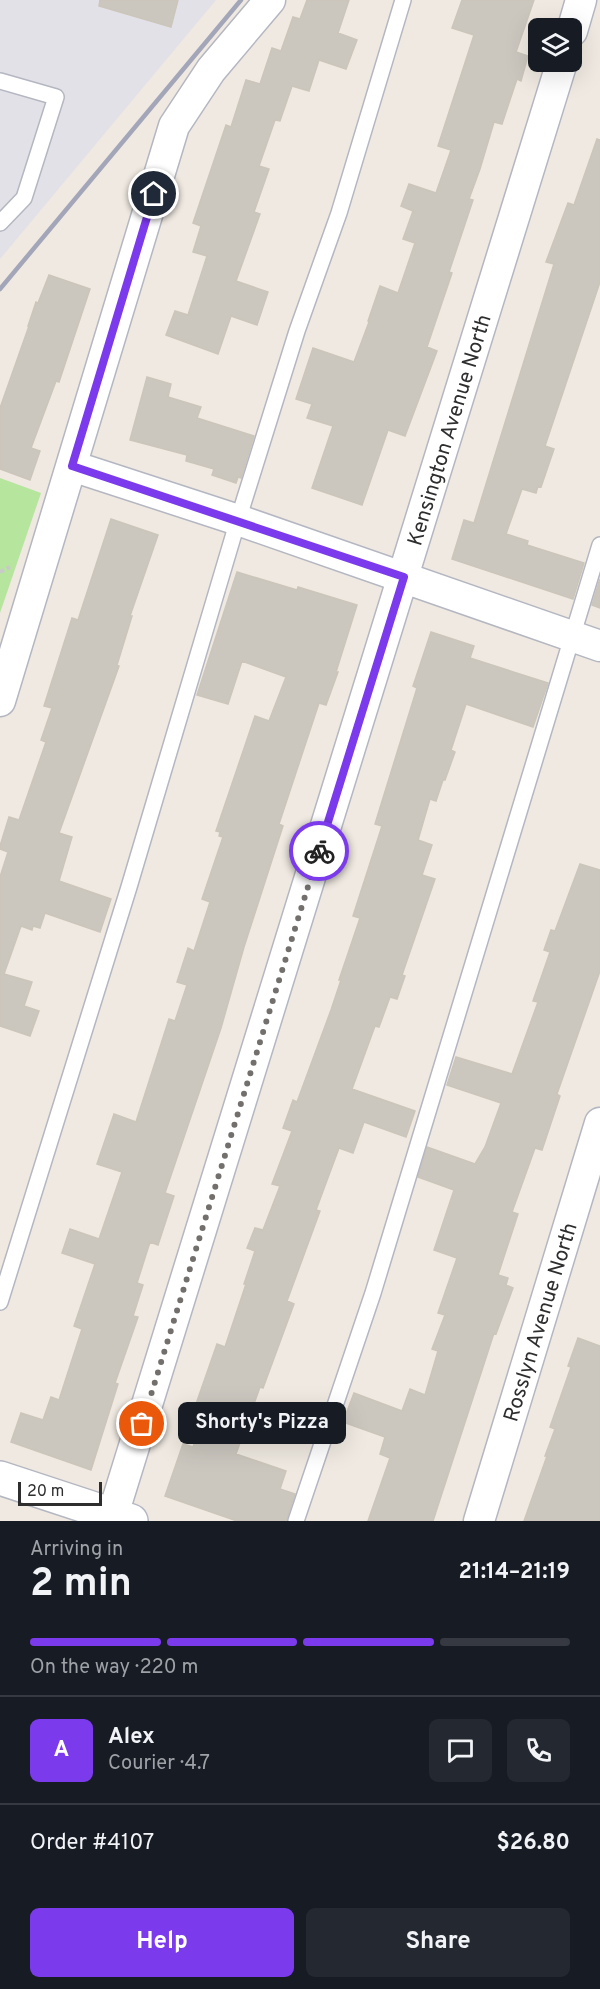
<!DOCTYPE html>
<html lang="en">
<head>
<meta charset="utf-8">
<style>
	:root { --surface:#171b24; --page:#242831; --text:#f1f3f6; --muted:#9ea1a6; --line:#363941; --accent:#7c3aed }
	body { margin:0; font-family:Overpass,sans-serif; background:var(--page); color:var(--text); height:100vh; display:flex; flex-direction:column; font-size:22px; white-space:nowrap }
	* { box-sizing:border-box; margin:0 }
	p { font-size:20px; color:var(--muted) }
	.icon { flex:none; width:33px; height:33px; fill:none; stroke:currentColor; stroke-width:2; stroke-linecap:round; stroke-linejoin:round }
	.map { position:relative; height:1521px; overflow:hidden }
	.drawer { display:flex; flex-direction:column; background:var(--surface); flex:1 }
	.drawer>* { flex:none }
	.buttons { position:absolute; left:528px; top:18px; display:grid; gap:12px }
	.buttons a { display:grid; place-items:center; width:54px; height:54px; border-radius:9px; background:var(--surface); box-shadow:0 6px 24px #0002; font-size:30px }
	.scale { position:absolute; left:18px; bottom:15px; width:84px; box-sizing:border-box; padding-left:6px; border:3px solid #2e2e2e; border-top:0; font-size:16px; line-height:21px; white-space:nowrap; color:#2e2e2e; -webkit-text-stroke:4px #fff; paint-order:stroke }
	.pin { position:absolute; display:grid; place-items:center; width:51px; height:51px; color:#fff; margin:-26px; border:3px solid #fff; border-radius:50%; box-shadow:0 2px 6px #0007 }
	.courier { position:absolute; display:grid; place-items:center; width:60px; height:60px; margin:-30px; border:4px solid #7c3aed; border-radius:50%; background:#fff; color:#222; box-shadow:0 2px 8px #0007 }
	.bubble { position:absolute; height:42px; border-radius:9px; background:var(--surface); box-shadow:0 6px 24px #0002; font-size:20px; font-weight:700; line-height:42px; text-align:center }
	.overview em { font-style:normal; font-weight:700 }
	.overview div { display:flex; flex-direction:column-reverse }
	.overview { display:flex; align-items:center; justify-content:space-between; height:102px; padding:0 30px }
	h1 { font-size:39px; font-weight:700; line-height:45px }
	.bar { display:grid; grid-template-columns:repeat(4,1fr); gap:9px 6px; align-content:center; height:72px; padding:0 30px }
	.bar i { height:8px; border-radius:4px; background:var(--line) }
	.bar .current { background:var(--accent) }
	.bar p { grid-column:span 4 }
	.line { display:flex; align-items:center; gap:15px; padding:0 30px; border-top:2px solid var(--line) }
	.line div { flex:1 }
	.round { display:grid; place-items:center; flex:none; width:63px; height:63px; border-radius:9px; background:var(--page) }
	.cta { display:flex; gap:12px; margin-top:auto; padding:12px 30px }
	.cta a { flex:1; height:69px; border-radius:9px; background:var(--accent); color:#fff; font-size:24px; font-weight:700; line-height:69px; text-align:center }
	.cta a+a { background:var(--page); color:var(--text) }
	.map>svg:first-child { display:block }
	.industrial { fill:#e3e1e8 }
	.green { fill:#b6e59e }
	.building { fill:#cbc7bf; stroke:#cbc5ba; stroke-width:1.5 }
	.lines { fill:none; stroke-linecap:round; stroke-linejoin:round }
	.lane-casing { stroke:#b4b7c1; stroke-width:18 }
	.street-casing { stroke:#b4b7c1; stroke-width:33 }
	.secondary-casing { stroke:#b4b7c1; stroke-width:36 }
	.path { stroke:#c9c9c9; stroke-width:4; stroke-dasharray:4.5 3; stroke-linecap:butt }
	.lane { stroke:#fff; stroke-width:15 }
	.street { stroke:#fff; stroke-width:30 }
	.secondary { stroke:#fff; stroke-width:33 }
	.rail { stroke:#a3a6b8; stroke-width:4.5 }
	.done { stroke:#726f6d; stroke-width:6; stroke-dasharray:0 10.8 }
	.route { stroke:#7c3aed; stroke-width:8 }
	.labels { text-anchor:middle; stroke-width:4.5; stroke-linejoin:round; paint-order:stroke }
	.street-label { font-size:21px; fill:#2e2e2e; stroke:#fff }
</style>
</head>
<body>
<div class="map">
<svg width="600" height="1521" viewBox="0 0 600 1521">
	<rect width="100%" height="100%" fill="#efe9e1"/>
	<!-- industrial -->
	<path class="industrial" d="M0 0H216L0 259Z"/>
	<!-- green -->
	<path class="green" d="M0 478 41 493 0 613Z"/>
	<!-- building -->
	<path class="building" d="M100 0H178L171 27 99 6Z
		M307 0H349L338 33 357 40 346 69 319 60 309 91 292 86 280 121 275 120 259 166 269 169 254 212 260 214 236 281 268 292 257 325 231 316 218 354 166 335 175 311 188 315 207 256 193 252 201 226 193 223 226 125 231 127 246 80 260 84 272 48 281 51 293 17 300 19Z
		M462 0H534L516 52 528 56 521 81 517 79 502 124 494 122 480 169 469 199 473 200 449 272 452 273 427 347 437 351 405 436 388 430 362 505 312 488 333 426 307 418 312 404 296 399 313 348 354 362 369 322 368 321 380 286 398 293 415 243 403 239 413 211 401 206 409 184 436 193 451 150 438 146 474 35 452 28Z
		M597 139 600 140V282L545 446 554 449 541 487 538 486 536 493 522 489 506 534 528 541 527 545 584 563 573 599 452 559 464 520 474 523 554 264 546 262 568 203 574 205Z
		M49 275 90 289 59 382 56 381 31 448 40 451 30 480 0 469V408L29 326H28L36 302 38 303Z
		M147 377 171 384 168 397 201 407 197 418 254 436 241 478 238 477 236 483 212 475 214 469 186 461 187 455 130 440Z
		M111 519 158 535 130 616H132L117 665 119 666 59 833 72 837 59 881 111 899 100 932 45 913 40 928 33 926 32 930 21 926 4 974 32 982 24 1006 39 1011 30 1036 0 1026V877L8 852 0 849V846L9 817 19 820 46 742 41 740 52 708 44 706 72 618 78 620Z
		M237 572 297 590 298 587 357 605 336 672H338L326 705 319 703 279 824 283 826 244 947 221 1028 165 1193 174 1196 158 1245 150 1242 137 1283 143 1285 133 1316 138 1317 115 1383 118 1384 91 1470 11 1442 21 1413 43 1420 51 1397 59 1400 82 1329 74 1326 95 1264 62 1253 70 1229 99 1239 122 1172 97 1164 114 1114 136 1122 169 1019 175 1021 187 985 177 982 188 948 194 951 210 902 202 899 223 837 219 836 220 832 216 831 255 716 269 721 286 677 242 661 228 704 197 695Z
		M600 579V608L592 605Z
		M431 632 474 646 470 658 548 683 533 727 466 704 451 750 455 752 445 780H443L436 801 430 799 418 840 432 845 422 875 435 879 402 975 405 976 397 999 390 997 379 1027 375 1026 352 1089 415 1111 406 1137 364 1122 353 1153 339 1148 316 1210 320 1211 287 1301 294 1304 263 1388 260 1387 236 1454 286 1471 280 1489 295 1494 286 1521H237L165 1496 183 1444 193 1447 207 1408 196 1404 217 1344 225 1347 246 1284H244L255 1251 247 1248 255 1228 263 1230 280 1186 272 1184 292 1131 283 1128 293 1100 297 1102 331 1010 341 980H339L360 918 353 916 382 826 375 824 417 688 413 686Z
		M580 864 600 870V971L557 1094 560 1096 542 1150 535 1148 512 1212 518 1214 498 1275 508 1278 506 1285 513 1288 496 1334 494 1333 433 1521H368L390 1458 380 1454 385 1437 343 1422 354 1393 402 1411 410 1389 425 1395 438 1351 432 1349 445 1315 438 1313 457 1258 434 1250 454 1190 418 1177 427 1147 475 1164 485 1147 501 1103 447 1085 456 1057 512 1074 538 1002 533 1001 550 952 544 950 551 930 555 931Z
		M578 1338 600 1346V1521H524L547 1456H545L555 1429 550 1427 571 1367 568 1366Z"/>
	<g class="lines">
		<defs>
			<path id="lane" d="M0 81 56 97 24 198 0 223
				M0 1302 129 887 238 520 297 331 339 213 403 0
				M296 1521 373 1293 600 545"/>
			<path id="street" d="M572 31 581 0
				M72 466 238 520 600 646
				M0 701 174 126 211 70 270 0
				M111 1521 562 62
				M479 1521 600 1123"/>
			<path id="secondary" d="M0 1478 131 1521"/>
		</defs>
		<!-- lane casing -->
		<use href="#lane" class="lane-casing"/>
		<!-- street casing -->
		<use href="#street" class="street-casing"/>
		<!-- secondary casing -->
		<use href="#secondary" class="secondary-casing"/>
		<!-- path -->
		<path class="path" d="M0 572 10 567"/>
		<!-- lane -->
		<use href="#lane" class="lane"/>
		<!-- street -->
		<use href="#street" class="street"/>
		<!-- secondary -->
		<use href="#secondary" class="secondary"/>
		<!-- rail -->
		<path class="rail" d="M0 289 241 0"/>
	</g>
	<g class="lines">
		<!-- done -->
		<path class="done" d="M142 1424 319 851"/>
		<!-- route -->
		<path class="route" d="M154 194 72 466 404 577 319 851"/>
	</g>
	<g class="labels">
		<!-- street labels -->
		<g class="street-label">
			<text transform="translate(449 430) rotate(-73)" y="7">Kensington Avenue North</text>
			<text transform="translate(540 1322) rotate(-73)" y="7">Rosslyn Avenue North</text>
		</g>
	</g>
</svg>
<div class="buttons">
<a><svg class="icon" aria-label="layers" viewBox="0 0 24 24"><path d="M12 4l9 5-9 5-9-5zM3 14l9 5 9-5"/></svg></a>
</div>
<div class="scale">20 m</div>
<div class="pin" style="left:142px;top:1424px;background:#ea580c"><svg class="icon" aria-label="bag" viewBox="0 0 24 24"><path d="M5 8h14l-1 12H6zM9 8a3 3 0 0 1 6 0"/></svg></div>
<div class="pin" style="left:154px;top:194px;background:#1f2937"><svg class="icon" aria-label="home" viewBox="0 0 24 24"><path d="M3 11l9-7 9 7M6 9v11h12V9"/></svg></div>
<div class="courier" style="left:319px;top:851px"><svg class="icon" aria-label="bike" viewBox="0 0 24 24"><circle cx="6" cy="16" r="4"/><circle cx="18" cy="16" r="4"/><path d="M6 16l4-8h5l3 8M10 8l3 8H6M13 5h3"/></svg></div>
<div class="bubble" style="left:178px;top:1402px;width:168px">Shorty's Pizza</div>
</div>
<section class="drawer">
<div class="overview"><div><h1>2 min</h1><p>Arriving in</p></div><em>21:14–21:19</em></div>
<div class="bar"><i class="current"></i><i class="current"></i><i class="current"></i><i></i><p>On the way · 220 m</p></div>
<div class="line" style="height:108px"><b class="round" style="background:var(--accent);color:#fff">A</b><div><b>Alex</b><p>Courier · 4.7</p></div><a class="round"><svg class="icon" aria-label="chat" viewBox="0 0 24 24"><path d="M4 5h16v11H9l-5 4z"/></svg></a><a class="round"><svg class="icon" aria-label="phone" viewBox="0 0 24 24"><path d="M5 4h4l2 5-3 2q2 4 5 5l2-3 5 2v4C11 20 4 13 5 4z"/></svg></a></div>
<div class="line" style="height:78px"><div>Order #4107</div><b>$26.80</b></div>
<div class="cta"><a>Help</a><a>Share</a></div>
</section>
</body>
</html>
